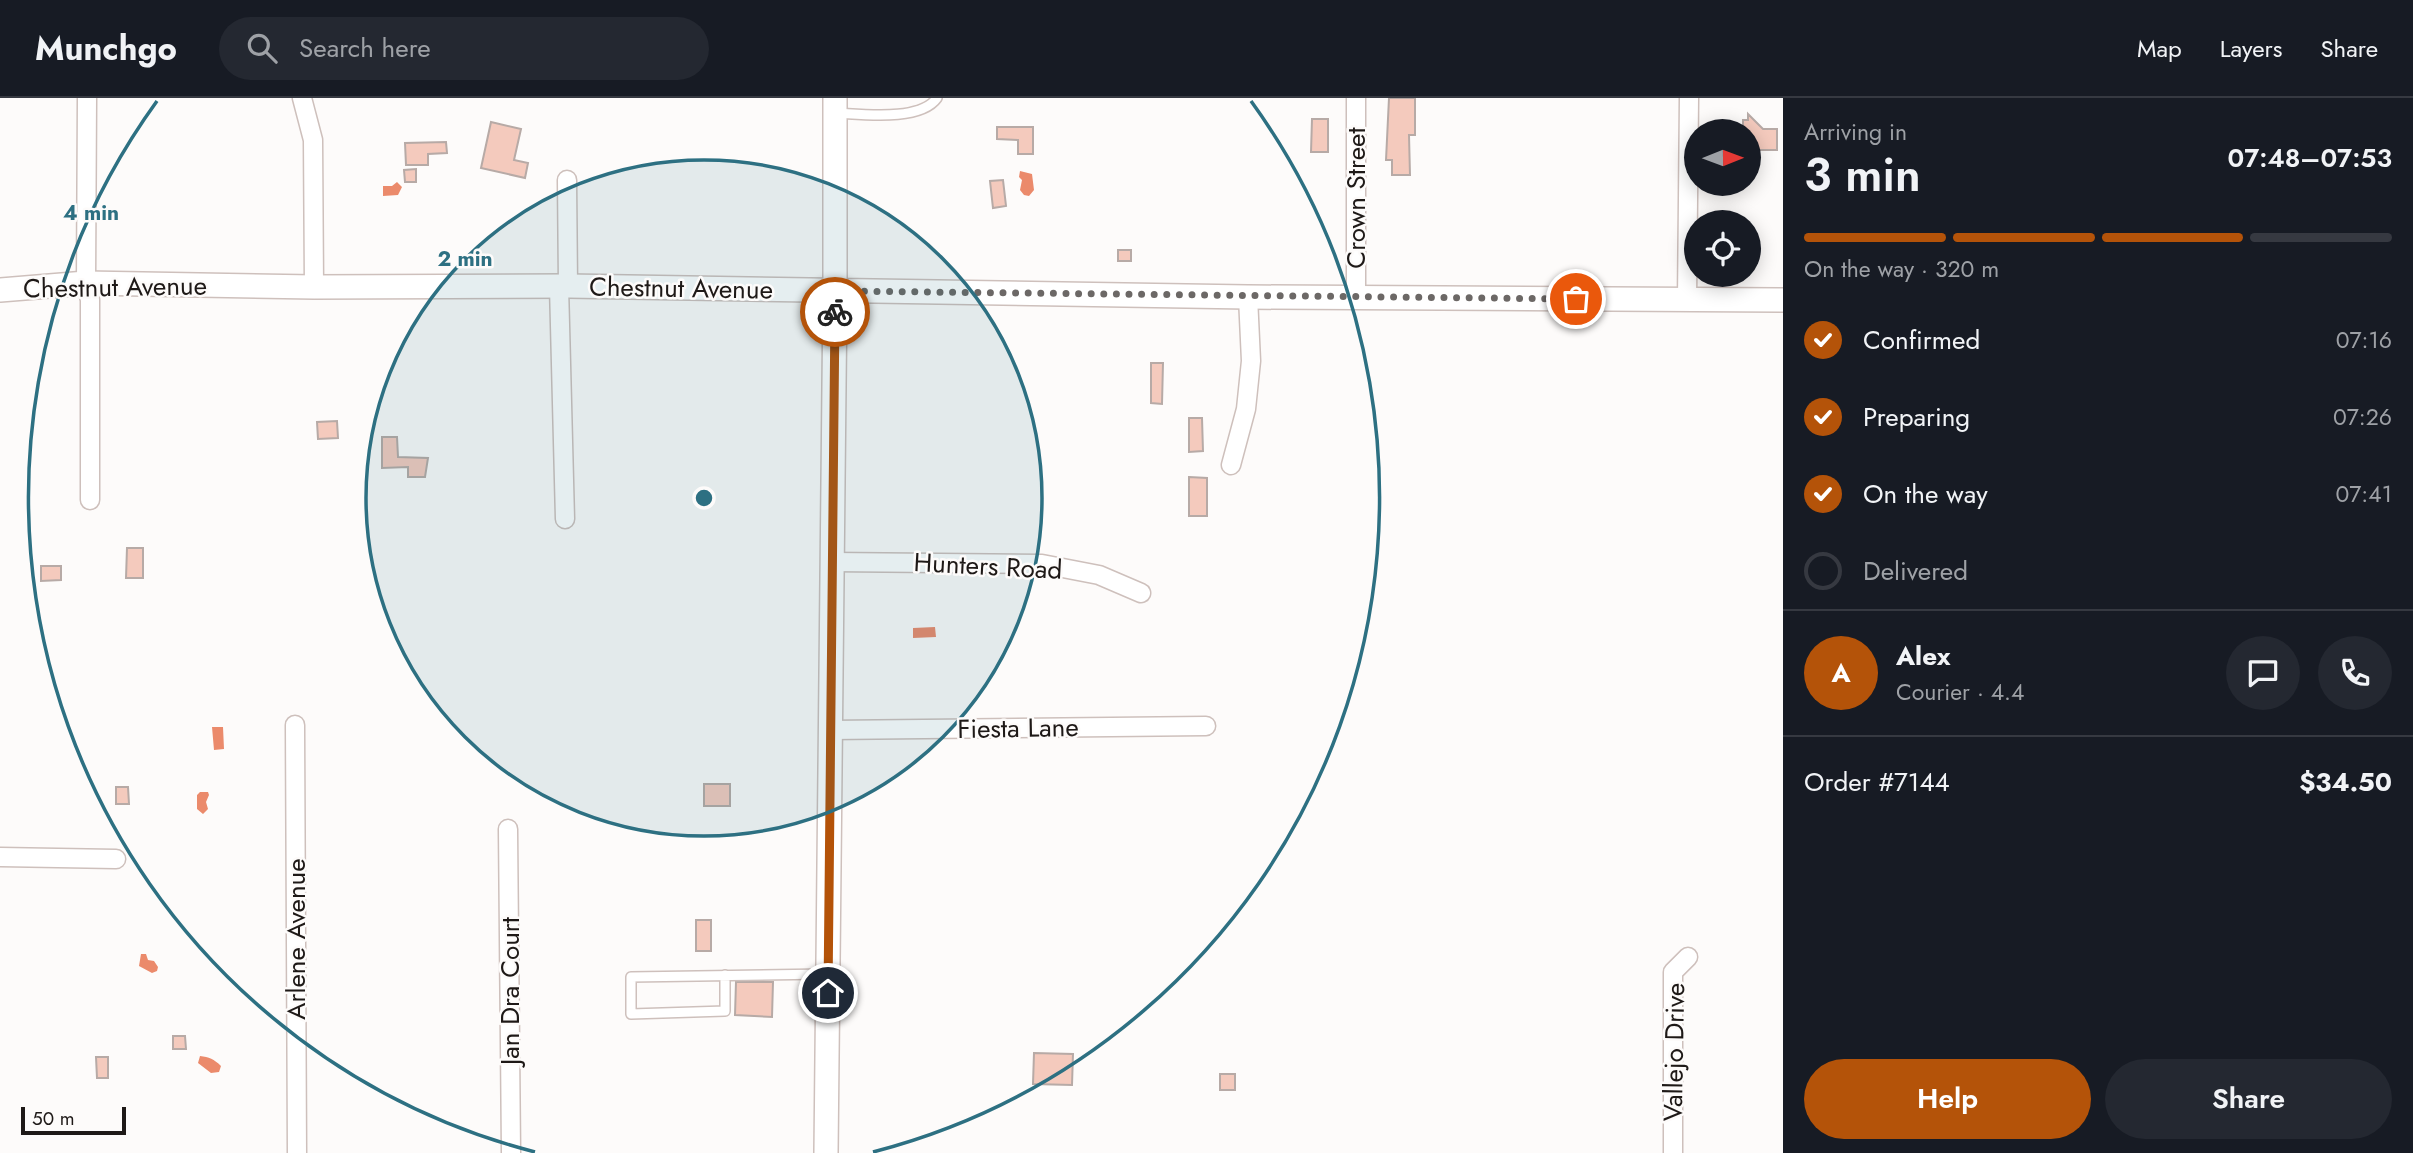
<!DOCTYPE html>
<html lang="en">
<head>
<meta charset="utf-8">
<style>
	:root { --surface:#171b24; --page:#242831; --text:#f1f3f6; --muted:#9ea1a6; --line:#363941; --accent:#b45309 }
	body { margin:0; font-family:Jost,sans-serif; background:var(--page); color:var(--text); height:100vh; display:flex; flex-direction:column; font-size:26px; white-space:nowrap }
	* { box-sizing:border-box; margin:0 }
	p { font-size:23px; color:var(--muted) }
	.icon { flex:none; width:38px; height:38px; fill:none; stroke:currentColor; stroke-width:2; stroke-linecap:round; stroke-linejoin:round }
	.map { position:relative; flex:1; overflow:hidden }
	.sheet { display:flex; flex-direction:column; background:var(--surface); width:630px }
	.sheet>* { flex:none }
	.needle { width:46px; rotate:89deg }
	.fabs { position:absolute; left:1684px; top:21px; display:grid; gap:14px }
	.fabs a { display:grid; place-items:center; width:77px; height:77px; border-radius:50%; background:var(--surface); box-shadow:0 4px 18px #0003; font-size:35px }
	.scale { position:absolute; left:21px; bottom:18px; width:105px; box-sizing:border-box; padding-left:7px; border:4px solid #1e1917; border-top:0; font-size:19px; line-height:24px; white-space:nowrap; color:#1e1917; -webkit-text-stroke:5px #fdfbfa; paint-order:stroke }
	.pin { position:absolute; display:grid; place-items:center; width:60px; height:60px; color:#fff; margin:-30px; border:4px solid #fff; border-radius:50%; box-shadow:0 2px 7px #0007 }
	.courier { position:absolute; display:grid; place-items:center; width:70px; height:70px; margin:-35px; border:5px solid #b45309; border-radius:50%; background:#fff; color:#222; box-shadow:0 2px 9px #0007 }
	.headline em { font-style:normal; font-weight:600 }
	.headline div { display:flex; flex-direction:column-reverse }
	.headline { display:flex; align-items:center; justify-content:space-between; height:119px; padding:0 21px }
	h1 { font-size:46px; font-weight:600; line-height:52px }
	.bar { display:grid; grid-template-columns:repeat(4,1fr); gap:10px 7px; align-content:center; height:84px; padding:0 21px }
	.bar i { height:9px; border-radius:5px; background:var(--line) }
	.bar .on { background:var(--accent) }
	.bar p { grid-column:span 4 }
	.line { display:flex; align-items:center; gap:18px; padding:0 21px; border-top:2px solid var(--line) }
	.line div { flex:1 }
	.round { display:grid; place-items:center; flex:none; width:74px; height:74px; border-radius:37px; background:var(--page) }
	ol { padding:0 21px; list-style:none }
	li { display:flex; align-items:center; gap:21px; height:77px }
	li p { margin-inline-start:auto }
	li .icon { padding:7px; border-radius:50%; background:var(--accent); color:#fff; stroke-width:4 }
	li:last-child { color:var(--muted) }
	li i { width:38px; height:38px; border:4px solid var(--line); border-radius:50% }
	.action { display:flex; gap:14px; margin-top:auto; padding:14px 21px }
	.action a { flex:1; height:80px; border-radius:42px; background:var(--accent); color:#fff; font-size:28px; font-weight:600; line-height:80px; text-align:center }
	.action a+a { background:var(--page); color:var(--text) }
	header { display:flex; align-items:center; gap:42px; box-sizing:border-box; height:98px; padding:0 35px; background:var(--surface); border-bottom:2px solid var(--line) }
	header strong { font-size:33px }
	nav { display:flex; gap:38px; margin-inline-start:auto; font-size:24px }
	.search { width:490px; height:63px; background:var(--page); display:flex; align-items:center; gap:18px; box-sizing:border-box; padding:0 24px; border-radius:38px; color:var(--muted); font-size:26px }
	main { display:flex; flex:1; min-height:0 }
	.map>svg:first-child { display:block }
	.water { fill:#eb8a6b }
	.building { fill:#f4cabd; stroke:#b7aaa6; stroke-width:2 }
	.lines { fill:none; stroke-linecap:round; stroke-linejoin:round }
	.lane-casing { stroke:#cec0bc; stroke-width:12 }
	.street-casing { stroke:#cec0bc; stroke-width:21 }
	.secondary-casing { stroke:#cec0bc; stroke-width:26 }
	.lane { stroke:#fff; stroke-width:9 }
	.street { stroke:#fff; stroke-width:18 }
	.secondary { stroke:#fff; stroke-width:23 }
	.done { stroke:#6c6866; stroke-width:7; stroke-dasharray:0 12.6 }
	.route { stroke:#b45309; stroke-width:9 }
	.ring { fill:none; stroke:#2d7082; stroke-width:3.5 }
	.labels { text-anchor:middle; stroke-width:5; stroke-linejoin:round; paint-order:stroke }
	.street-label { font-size:26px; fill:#1e1917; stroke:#fdfbfa }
	.centre { fill:#2d7082; stroke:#fdfbfa; stroke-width:3.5 }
	.ring-label { font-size:21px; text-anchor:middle; font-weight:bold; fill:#2d7082; stroke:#fdfbfa; stroke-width:5; stroke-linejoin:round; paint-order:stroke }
</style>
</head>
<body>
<header>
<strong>Munchgo</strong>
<div class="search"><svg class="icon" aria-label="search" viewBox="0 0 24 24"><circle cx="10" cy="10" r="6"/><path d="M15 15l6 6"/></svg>Search here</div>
<nav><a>Map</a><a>Layers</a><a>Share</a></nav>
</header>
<main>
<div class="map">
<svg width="1783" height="1055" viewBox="0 0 1783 1055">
	<rect width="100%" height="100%" fill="#fdfbfa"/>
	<!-- water -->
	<path class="water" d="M1020 73 1032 76 1034 92 1029 98 1024 97 1020 92 1022 82 1019 79Z
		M397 84 402 89 398 97 383 98V88H392Z
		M935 529 936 539 913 540V530Z
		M212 629H223L224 651 214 652Z
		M200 694H208L209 697 206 704 208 711 203 716 197 711V697Z
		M141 856H146L148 862 154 863 158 869 157 873 152 875 139 868Z
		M200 958C209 959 214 961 221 968L219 974 211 975 198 965Z"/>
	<!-- building -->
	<path class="building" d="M1389 0H1415V37H1409L1410 77H1392V62H1386Z
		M1748 16 1763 31H1777V52H1748V33H1743V22H1748Z
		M1312 21H1328V54H1311Z
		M491 24 521 31 514 62 528 65 525 80 481 70Z
		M997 29H1033V56H1018V42L997 41Z
		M446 44 447 55 428 56V67H406L405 45Z
		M416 71V84H405L404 72Z
		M1003 82 1006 108 993 110 990 83Z
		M1118 152H1131V163H1118Z
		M1151 265H1163L1162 306 1151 305Z
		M1189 320H1202L1203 353 1189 354Z
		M337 323 338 340 318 341 317 324Z
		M382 339H397L398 359 428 360 425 379H408V369L382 370Z
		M1189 379 1207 380V418H1189Z
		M127 450H143V480H126Z
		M41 468H61V482L41 483Z
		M704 686H730V708H704Z
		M116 689H128L129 706H116Z
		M696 822H711V853H696Z
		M736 884H773L772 919 735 917Z
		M173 938H185L186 951H173Z
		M1034 955 1073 956 1072 987 1033 986Z
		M96 959H108V980H97Z
		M1220 976H1235V992H1220Z"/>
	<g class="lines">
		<defs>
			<path id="lane" d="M835 15C861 16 920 24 937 0
				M725 877V913L631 916V879L826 876"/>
			<path id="street" d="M87 0 86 185 90 202V402
				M302 0 313 42 314 189
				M567 82 568 188
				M559 188 565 421
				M1356 200V0
				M1687 202 1689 0
				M1231 367 1246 311 1251 263 1248 199
				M831 464 1042 466 1099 477 1141 495
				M295 627 297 1055
				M830 632 1206 628
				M508 731 511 1055
				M0 759 116 761
				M1673 1055V874L1688 859"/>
			<path id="secondary" d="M0 192 86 185 314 189 568 188 1248 199 1783 202
				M826 1055 835 193V0"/>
		</defs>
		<!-- lane casing -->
		<use href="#lane" class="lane-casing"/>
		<!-- street casing -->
		<use href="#street" class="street-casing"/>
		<!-- secondary casing -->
		<use href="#secondary" class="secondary-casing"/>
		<!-- lane -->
		<use href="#lane" class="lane"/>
		<!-- street -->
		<use href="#street" class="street"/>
		<!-- secondary -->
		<use href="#secondary" class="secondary"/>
	</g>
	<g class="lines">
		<!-- done -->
		<path class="done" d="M835 214V193L1576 201"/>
		<!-- route -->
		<path class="route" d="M828 895 835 214"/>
	</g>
	<!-- distance rings -->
	<circle cx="704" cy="400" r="338" fill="#2d7082" fill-opacity=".12"/>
	<g class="ring">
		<circle cx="704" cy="400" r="338"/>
		<path d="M535 1054A676 676 0 0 1 157 3M1251 3A676 676 0 0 1 873 1054"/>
	</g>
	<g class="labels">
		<!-- street labels -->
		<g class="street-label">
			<text transform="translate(1356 100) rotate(-90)" y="9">Crown Street</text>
			<text transform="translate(115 189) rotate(-1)" y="9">Chestnut Avenue</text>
			<text transform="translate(681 190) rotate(1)" y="9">Chestnut Avenue</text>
			<text transform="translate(988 468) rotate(3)" y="9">Hunters Road</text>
			<text transform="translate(1018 630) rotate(-1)" y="9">Fiesta Lane</text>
			<text transform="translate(296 841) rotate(-90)" y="9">Arlene Avenue</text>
			<text transform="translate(510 893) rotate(-90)" y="9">Jan Dra Court</text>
			<text transform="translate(1674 954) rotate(-89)" y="9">Vallejo Drive</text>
		</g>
	</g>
	<circle cx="704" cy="400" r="10" class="centre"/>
	<g class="ring-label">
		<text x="91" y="122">4 min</text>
		<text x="465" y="168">2 min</text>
	</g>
</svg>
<div class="fabs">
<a><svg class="needle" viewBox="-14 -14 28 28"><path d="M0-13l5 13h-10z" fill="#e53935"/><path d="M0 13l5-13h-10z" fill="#9ea1a6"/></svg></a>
<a><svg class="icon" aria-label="locate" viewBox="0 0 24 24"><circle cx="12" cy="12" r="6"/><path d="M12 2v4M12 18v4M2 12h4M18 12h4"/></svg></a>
</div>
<div class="scale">50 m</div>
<div class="pin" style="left:1576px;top:201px;background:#ea580c"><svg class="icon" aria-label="bag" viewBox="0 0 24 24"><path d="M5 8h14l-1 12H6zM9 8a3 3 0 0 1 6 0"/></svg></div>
<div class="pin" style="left:828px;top:895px;background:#1f2937"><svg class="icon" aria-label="home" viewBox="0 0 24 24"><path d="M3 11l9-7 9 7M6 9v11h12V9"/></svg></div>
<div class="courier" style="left:835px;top:214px"><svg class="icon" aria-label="bike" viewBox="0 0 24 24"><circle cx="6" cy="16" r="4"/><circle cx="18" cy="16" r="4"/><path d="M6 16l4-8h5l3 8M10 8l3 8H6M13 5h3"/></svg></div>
</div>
<section class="sheet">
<div class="headline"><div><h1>3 min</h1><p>Arriving in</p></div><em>07:48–07:53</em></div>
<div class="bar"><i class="on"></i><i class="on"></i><i class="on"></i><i></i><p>On the way · 320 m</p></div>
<ol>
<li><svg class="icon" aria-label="check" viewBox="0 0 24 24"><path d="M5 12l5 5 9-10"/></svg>Confirmed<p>07:16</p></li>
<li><svg class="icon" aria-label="check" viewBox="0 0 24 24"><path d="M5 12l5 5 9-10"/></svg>Preparing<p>07:26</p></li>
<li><svg class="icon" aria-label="check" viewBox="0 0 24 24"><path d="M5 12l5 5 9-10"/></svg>On the way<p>07:41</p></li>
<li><i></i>Delivered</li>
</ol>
<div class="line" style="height:126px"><b class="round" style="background:var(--accent);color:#fff">A</b><div><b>Alex</b><p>Courier · 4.4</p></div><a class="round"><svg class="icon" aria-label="chat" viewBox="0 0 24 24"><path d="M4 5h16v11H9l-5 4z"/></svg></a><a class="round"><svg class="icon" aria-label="phone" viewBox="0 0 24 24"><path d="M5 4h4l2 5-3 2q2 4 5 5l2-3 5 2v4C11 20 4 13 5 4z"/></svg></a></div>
<div class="line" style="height:91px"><div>Order #7144</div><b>$34.50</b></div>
<div class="action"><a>Help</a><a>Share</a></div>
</section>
</main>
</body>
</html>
